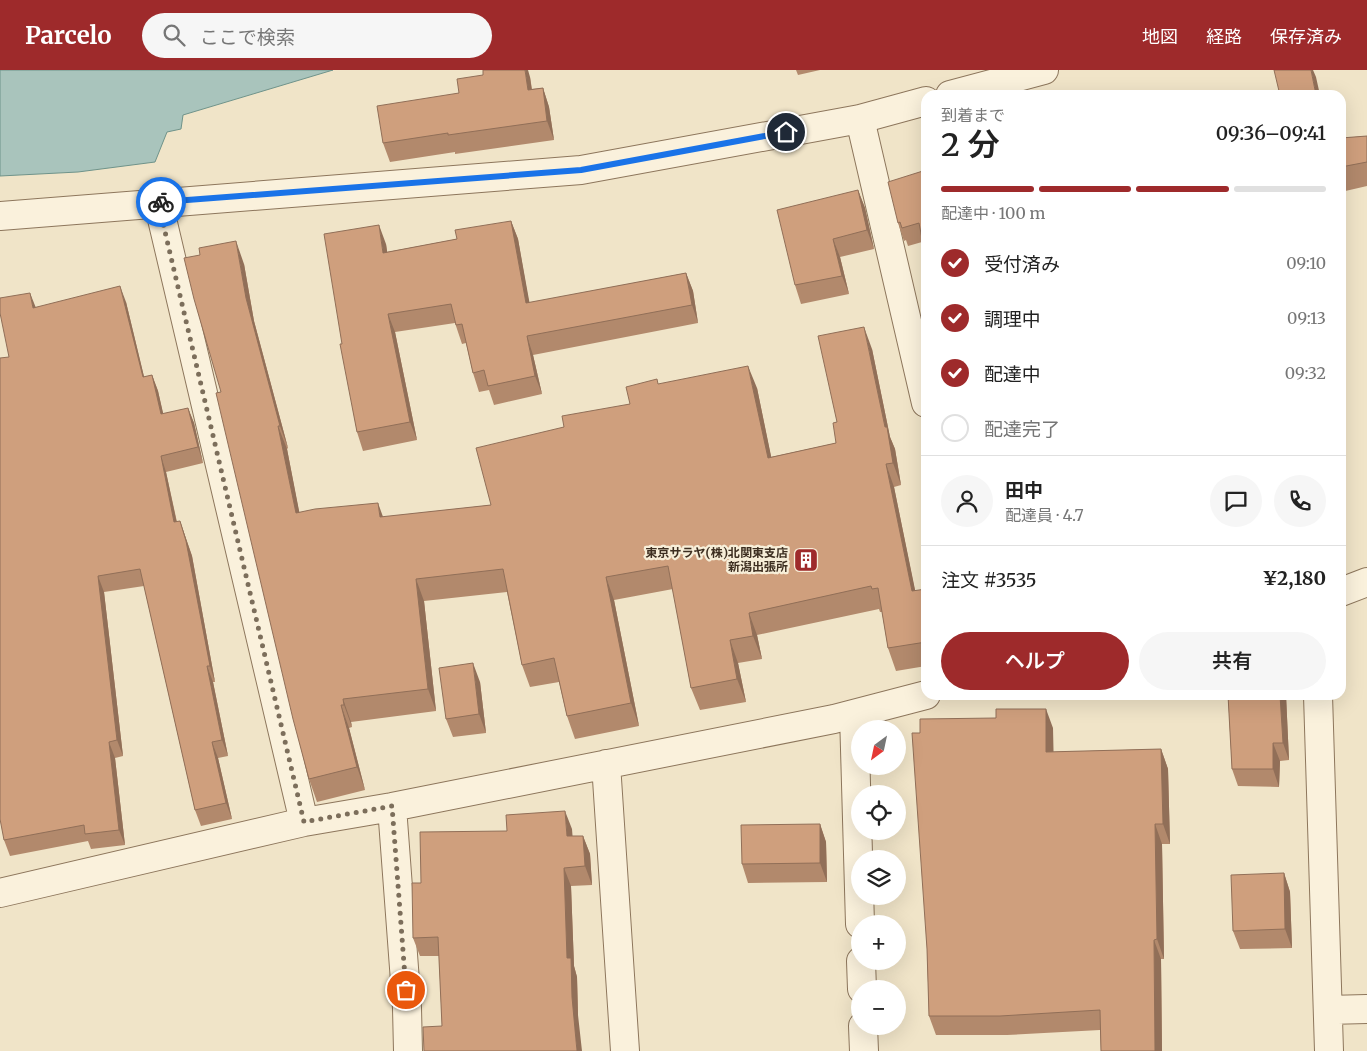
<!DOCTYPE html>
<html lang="ja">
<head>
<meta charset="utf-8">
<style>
	:root { --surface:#fff; --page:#f6f6f6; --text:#222; --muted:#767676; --line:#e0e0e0; --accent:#9e2a2b }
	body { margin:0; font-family:Merriweather,"Noto Sans JP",serif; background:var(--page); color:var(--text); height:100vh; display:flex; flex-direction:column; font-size:19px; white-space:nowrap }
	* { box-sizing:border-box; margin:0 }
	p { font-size:16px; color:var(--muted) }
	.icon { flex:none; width:28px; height:28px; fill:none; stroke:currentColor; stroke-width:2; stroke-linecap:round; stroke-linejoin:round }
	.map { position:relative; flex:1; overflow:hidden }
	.side { position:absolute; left:921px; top:20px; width:425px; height:610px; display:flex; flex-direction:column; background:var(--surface); border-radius:15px; box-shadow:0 5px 20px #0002 }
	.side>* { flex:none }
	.needle { width:32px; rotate:213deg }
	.controls { position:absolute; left:851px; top:650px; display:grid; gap:10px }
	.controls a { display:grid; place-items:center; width:55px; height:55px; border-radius:50%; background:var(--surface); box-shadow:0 5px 20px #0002; font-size:25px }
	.pin { position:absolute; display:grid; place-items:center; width:42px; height:42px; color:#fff; margin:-21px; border:2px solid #fff; border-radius:50%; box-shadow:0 1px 5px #0007 }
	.courier { position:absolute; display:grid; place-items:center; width:50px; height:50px; margin:-25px; border:4px solid #1a73e8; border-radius:50%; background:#fff; color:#222; box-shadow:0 1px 6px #0007 }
	.headline em { font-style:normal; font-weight:600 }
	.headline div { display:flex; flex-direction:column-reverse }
	.headline { display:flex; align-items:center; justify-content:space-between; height:85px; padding:0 20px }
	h1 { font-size:32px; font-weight:600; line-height:38px }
	.bar { display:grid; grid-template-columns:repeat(4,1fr); gap:8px 5px; align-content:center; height:60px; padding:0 20px }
	.bar i { height:6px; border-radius:4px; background:var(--line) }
	.bar .selected { background:var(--accent) }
	.bar p { grid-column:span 4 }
	.line { display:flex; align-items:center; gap:12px; padding:0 20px; border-top:1px solid var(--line) }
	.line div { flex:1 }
	.round { display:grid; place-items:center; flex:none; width:52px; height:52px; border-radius:26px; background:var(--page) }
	ol { padding:0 20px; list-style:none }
	li { display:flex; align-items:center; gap:15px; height:55px }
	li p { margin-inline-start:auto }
	li .icon { padding:5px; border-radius:50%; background:var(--accent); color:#fff; stroke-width:4 }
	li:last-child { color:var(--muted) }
	li i { width:28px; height:28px; border:2px solid var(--line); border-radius:50% }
	.cta { display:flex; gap:10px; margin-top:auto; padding:10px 20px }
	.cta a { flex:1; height:58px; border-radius:30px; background:var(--accent); color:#fff; font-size:20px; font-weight:600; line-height:58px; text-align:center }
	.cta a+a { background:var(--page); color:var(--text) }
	header { display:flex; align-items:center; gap:30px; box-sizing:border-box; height:70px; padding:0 25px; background:var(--accent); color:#fff }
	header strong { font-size:24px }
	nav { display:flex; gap:28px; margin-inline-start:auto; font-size:18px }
	.search { width:350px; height:45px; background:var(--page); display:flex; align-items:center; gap:12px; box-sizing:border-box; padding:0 18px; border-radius:28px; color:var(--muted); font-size:19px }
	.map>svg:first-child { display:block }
	.water { fill:#a9c4bc; stroke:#6f938a }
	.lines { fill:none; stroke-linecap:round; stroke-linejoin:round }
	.minor-casing { stroke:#8d765c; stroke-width:30 }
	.minor { stroke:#faf1dc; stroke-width:28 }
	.wall { fill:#b2896c }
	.shaded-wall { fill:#916f58 }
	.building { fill:#cf9f7d; stroke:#916f58 }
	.done { stroke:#7c6e5b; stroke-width:5; stroke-dasharray:0 9 }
	.route { stroke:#1a73e8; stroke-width:6 }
	.labels { text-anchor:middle; stroke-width:4.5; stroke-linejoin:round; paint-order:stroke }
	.poi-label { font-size:12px; font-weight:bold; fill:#3d2e20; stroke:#f7eed8; text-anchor:end }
</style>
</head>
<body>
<header>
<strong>Parcelo</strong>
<div class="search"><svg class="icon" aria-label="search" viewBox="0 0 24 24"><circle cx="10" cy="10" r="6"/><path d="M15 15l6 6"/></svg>ここで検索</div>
<nav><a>地図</a><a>経路</a><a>保存済み</a></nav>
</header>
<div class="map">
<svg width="1367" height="981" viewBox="0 0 1367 981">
	<rect width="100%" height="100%" fill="#f0e4c8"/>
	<!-- water -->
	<path class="water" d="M0 0H333L183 45 181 59 167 62 155 92 78 102 0 106Z"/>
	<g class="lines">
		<defs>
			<path id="minor" d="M950 25 1044 0
				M860 49 926 333
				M158 132 304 752
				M0 146 581 100 860 49 926 31
				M1341 522 1367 512
				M1318 625 1329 981
				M854 644 860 854
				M606 694 625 981
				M392 737 407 938 408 981
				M0 823 304 752 392 737 834 649 926 625
				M861 891 862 919
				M1328 940 1367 939
				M863 956 864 981"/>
		</defs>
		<!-- minor casing -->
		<use href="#minor" class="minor-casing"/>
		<!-- minor -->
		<use href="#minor" class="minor"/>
	</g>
	<!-- wall -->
	<path class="wall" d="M796 0H820L798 5Z
		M530 7 532 19 543 18 549 37 554 70 455 84V82L390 92 383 73 459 23Z
		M1367 66V116L1341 122V68Z
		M926 100V186L922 172 908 176 906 170 904 171 898 153Z
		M858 120 865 138 874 179 840 187 849 224 801 234 795 215Z
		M511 151 518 169 529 233 686 203 693 221 698 253 533 285 542 324 494 335 489 320 479 322 473 303 466 273 462 274 455 253 395 262 417 370 363 381 357 362 342 274 386 174 387 182 457 169Z
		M244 194 254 251 288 378 287 379 299 442 383 447 491 435 564 357 630 334 659 314 757 318 771 387 836 373 837 352 872 279 890 367 895 379 901 415 894 417 915 521 926 519V596L896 601 888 578 882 542H880L879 539 757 565 762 589 738 593 746 632 700 640 691 618 673 519 614 530 639 656 575 669 567 646 559 612 530 617 522 595 507 522 424 531 436 641 351 652 352 657 349 658 365 720 317 732 309 709 221 322Z
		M126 232 144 307 152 305 158 321 163 344 188 338 194 353 203 393 166 402 177 452 180 451 192 486 215 612H213L228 686 218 688 232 749 201 756 195 740 144 516 104 522 123 686 115 688 125 775 91 779 88 771 10 786 4 770 9 287 36 237Z
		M480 612 486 663 453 667 446 649Z
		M1228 625H1286L1289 690 1280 691 1279 717 1238 716 1232 699Z
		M996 648 1053 658V682L1161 679 1168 699 1170 774H1162L1164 889H1161L1162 981H1101L1100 960 1007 965H936L929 946 927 879 920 663Z
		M820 754 826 772 827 812 748 813 742 794Z
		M572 759V766H583L590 784 592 815 571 816 574 896 577 907 578 945 442 956 439 886H420L413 868Z
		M1284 803 1290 822 1292 878 1240 879 1233 861Z"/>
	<!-- shaded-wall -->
	<path class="shaded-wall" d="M525 0H528L530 7 534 38 528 20Z
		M1311 0H1313L1316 7 1320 25H1316Z
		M543 18 549 37 554 70 547 51Z
		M858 120 865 138 874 179 867 160Z
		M511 151 518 169 533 252 526 233Z
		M379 155 386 174 390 201 383 183Z
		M833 169 840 187 849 224 842 206Z
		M236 171 244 194 254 251 288 378 280 356 246 228Z
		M686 203 693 221 698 253 692 235Z
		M120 216 126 232 148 323 143 307Z
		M30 223 36 238H33Z
		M388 244 395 262 417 370 410 352Z
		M864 257 872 279 890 367 895 379 901 415 893 393Z
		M527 266 533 285 542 324 535 306Z
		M748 296 757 318 776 410 768 388Z
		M152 305 158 321 167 360 161 344Z
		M188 338 194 353 203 393 198 377Z
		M278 356 287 379 304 466 296 443Z
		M161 386 166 402 180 468 174 452Z
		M886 394 894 417 920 544 912 521Z
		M378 433 386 455 380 447Z
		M180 451 192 486 215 612 210 596Z
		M98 506 104 522 123 686 117 670Z
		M606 507 614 530 639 656 631 633Z
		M416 509 424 531 436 641 428 619Z
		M749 543 757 565 762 589 753 566Z
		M730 570 738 593 746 632 737 609Z
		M473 593 480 612 486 663 479 644Z
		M207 596 213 612 228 686 222 670Z
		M1280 625H1286L1289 690 1283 673Z
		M343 629 351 652 352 657 344 635Z
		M341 635 349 658 365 720 357 697Z
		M1046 639 1053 658 1054 702 1046 682Z
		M109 672 115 688 125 775 119 760Z
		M212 672 218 688 232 749 226 733Z
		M1273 673 1280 691 1279 717 1273 699Z
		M1161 679 1168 699 1170 774 1163 754Z
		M565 741 572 759 574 785 567 766Z
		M820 754 826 772 827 812 820 793Z
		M1155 754 1162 774 1164 889 1157 869Z
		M583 766 590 784 592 815 585 796Z
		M564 798 571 816 574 896 577 907 578 945 582 981H577L567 888Z
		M1284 803 1290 822 1292 878 1285 859Z
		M1154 870 1161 889 1162 981H1155Z"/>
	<!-- building -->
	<path class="building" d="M483 0H525L528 20 543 18 547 51 448 65V63L383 73 377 36 459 23 457 9 483 5Z
		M1274 0H1311L1316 25H1260L1279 21Z
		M1367 66V92L1341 97V68Z
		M926 100V184L924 179 919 153 902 158 900 152 898 153 888 112Z
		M858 120 867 160 833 169 842 206 795 215 777 140Z
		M511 151 526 233 686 203 692 235 527 266 535 306 488 316 484 300 473 303 462 254 456 255 451 234 388 244 410 352 357 362 340 274H342L324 164 379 155 383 183 457 169 455 160Z
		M236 171 246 228 280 356H278L296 443 315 439 378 433 380 447 491 435 476 378 564 357 562 346 630 334 626 317 657 309 658 314 748 296 768 388 836 373 833 353 837 352 818 266 864 257 885 357H887L893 393 886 394 912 521 926 519V572L888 578 878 518 872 519 871 516 749 543 753 566 730 570 737 609 691 618 668 496 606 507 631 633 567 646 554 588 522 595 503 499 416 509 428 619 343 629 344 635H341L357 697 309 709 293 649 216 323 221 322 194 229 184 188 200 185 199 178Z
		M120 216 143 307 152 305 161 344 188 338 198 377 161 386 174 452 180 451 186 471 210 596H207L222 670 212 672 226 733 195 740 140 499 98 506 117 670 109 672 119 760 85 764 84 755 4 770 0 749V288L9 287 0 243V228L30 223 33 238Z
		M473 593 479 644 446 649 439 598Z
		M1228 625H1280L1283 673H1273V699H1232Z
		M996 639H1046V682L1161 679 1163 754H1155L1157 869 1154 870 1155 981H1101L1100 940 1000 946H929L927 879 912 663H920V649L996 648Z
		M565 741 567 766H583L585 796 564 798 567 888H571L572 927 577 981H424L423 957 442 956 438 867 413 868 412 813H421L420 762 507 761 506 745Z
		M820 754V793L742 794 741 755Z
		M1284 803 1285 859 1233 861 1231 805Z"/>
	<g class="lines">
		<!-- done -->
		<path class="done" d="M161 132H158L304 752 392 736 406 920"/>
		<!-- route -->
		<path class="route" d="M161 132 581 100 786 62"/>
	</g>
	<!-- icons -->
	<defs>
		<symbol id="building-square" viewBox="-11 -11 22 22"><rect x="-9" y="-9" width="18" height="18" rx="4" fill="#9e2a2b" stroke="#f7eed8"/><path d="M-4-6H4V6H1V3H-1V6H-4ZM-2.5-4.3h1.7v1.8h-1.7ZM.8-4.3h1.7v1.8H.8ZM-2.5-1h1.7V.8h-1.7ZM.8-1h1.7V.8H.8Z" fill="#fff"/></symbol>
	</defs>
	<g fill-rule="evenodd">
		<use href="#building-square" x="792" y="476" width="28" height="28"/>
	</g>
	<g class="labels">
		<!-- poi labels -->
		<g class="poi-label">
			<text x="788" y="487">東京サラヤ(株)北関東支店<tspan x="788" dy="14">新潟出張所</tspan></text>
		</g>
	</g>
</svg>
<div class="controls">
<a><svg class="needle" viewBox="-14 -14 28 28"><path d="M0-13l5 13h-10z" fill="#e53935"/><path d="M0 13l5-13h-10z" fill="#767676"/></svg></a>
<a><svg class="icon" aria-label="locate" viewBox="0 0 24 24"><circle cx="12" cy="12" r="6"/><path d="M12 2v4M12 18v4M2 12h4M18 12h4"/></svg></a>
<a><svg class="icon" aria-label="layers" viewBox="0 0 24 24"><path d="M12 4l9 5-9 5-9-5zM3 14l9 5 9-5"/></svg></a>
<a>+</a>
<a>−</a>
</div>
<div class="pin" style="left:406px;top:920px;background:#ea580c"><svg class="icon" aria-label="bag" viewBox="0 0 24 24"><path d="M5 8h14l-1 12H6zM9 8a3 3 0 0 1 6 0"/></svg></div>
<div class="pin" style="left:786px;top:62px;background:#1f2937"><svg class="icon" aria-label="home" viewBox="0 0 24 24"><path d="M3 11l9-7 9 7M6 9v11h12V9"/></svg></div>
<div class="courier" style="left:161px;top:132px"><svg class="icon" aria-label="bike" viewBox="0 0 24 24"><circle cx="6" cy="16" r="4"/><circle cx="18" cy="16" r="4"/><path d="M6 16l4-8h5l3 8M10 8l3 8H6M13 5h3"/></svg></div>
<section class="side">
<div class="headline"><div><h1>2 分</h1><p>到着まで</p></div><em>09:36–09:41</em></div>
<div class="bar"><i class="selected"></i><i class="selected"></i><i class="selected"></i><i></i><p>配達中 · 100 m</p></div>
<ol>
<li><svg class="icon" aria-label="check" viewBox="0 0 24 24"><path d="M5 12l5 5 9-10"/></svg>受付済み<p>09:10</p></li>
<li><svg class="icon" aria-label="check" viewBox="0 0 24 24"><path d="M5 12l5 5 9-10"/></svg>調理中<p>09:13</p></li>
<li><svg class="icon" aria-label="check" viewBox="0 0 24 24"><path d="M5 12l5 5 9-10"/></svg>配達中<p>09:32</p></li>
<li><i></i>配達完了</li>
</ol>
<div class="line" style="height:90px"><a class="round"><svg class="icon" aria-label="person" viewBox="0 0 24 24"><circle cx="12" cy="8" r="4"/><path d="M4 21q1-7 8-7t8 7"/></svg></a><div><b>田中</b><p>配達員 · 4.7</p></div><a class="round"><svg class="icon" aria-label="chat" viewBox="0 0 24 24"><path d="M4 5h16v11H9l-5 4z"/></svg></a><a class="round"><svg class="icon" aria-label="phone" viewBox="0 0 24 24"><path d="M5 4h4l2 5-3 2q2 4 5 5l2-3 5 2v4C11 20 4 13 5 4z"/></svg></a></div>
<div class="line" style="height:65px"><div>注文 #3535</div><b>¥2,180</b></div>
<div class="cta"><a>ヘルプ</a><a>共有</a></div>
</section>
</div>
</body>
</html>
